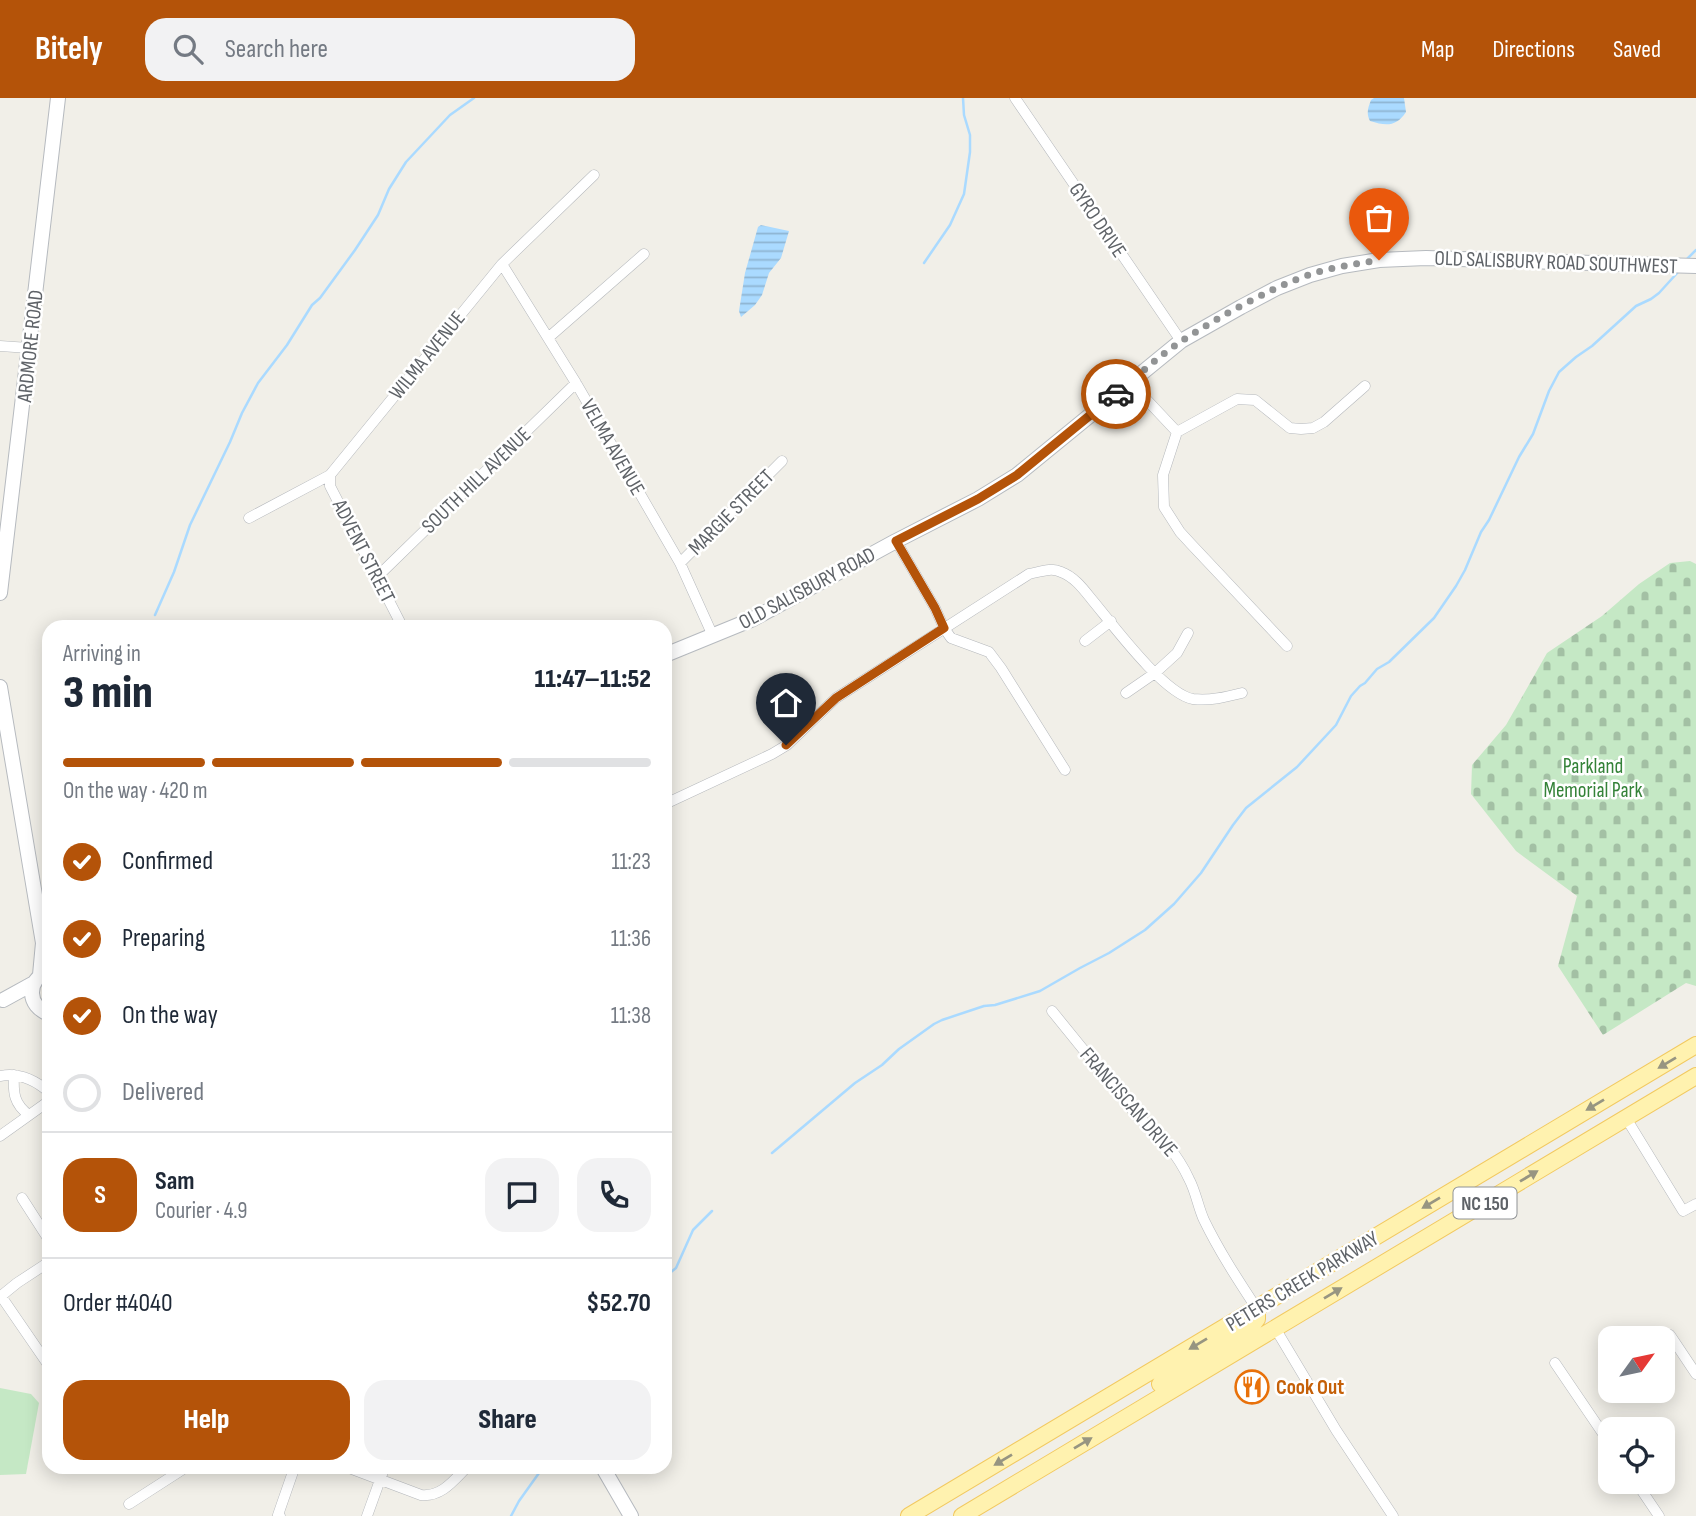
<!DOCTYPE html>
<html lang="en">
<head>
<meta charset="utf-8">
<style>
	:root { --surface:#fff; --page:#f2f2f3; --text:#1f2937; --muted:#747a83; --line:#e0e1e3; --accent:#b45309 }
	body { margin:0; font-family:"Sofia Sans Condensed",sans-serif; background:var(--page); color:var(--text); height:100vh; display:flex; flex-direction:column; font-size:26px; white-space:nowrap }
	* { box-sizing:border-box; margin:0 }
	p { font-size:23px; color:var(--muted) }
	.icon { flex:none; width:38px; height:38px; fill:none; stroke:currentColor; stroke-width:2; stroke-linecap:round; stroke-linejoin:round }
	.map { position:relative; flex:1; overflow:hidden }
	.sheet { position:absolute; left:42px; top:522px; width:630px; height:854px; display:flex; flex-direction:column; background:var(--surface); border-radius:21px; box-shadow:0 4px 18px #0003 }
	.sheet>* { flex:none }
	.needle { width:46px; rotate:57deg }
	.buttons { position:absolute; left:1598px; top:1228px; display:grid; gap:14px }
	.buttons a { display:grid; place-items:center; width:77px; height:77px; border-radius:14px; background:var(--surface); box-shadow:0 4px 18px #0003; font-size:35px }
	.pin { position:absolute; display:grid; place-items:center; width:60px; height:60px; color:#fff; margin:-72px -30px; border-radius:50% 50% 50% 0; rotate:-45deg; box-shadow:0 0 7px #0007 }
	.pin .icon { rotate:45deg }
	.courier { position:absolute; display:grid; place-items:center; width:70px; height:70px; margin:-35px; border:5px solid #b45309; border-radius:50%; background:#fff; color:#222; box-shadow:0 2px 9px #0007 }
	.summary em { font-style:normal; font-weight:800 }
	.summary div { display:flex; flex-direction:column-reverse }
	.summary { display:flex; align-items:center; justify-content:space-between; height:119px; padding:0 21px }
	h1 { font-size:46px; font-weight:800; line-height:52px }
	.bar { display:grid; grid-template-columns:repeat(4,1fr); gap:10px 7px; align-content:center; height:84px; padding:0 21px }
	.bar i { height:9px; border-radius:5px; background:var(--line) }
	.bar .active { background:var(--accent) }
	.bar p { grid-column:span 4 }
	.line { display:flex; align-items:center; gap:18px; padding:0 21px; border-top:2px solid var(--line) }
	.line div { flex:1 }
	.round { display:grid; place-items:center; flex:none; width:74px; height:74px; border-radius:21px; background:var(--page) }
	ol { padding:0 21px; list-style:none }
	li { display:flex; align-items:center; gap:21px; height:77px }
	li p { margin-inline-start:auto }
	li .icon { padding:7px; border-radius:50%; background:var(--accent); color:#fff; stroke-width:4 }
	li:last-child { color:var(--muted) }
	li i { width:38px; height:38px; border:4px solid var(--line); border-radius:50% }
	.button { display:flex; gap:14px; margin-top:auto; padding:14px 21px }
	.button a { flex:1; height:80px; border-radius:21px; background:var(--accent); color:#fff; font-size:28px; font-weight:800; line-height:80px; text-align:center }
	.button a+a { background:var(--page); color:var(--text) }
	header { display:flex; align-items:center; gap:42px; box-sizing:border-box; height:98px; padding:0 35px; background:var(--accent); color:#fff }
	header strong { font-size:33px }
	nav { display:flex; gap:38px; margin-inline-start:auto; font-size:24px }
	.search { width:490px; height:63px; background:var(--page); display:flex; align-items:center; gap:18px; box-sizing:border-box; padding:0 24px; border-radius:21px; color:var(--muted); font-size:26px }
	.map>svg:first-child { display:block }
	.grass { fill:#c5e8c5 }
	.cemetery { fill:url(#cemetery-stones) }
	.water { fill:url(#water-rules) }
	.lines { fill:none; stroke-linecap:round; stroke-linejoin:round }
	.stream { stroke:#aadaff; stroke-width:2.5 }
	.street-casing { stroke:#b5b8bc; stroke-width:11 }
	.secondary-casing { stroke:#b6babf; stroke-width:16 }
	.primary-casing { stroke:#f2c960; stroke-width:18 }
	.street { stroke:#fff; stroke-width:10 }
	.secondary { stroke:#fff; stroke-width:14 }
	.primary { stroke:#fff2af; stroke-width:16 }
	.oneway { fill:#979581 }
	.done { stroke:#929495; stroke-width:7; stroke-dasharray:0 12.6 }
	.route { stroke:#b45309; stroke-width:9 }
	.labels { text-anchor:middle; stroke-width:5; stroke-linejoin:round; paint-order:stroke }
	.shield { fill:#fff; stroke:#8f9295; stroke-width:2 }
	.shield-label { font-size:19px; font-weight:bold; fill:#5f6368 }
	.street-label { font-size:21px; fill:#5f6368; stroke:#fff }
	.park-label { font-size:21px; fill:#348238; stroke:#fff }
	.food-label { font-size:21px; font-weight:bold; fill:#c56008; stroke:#fff; text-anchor:start }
</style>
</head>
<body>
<header>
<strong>Bitely</strong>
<div class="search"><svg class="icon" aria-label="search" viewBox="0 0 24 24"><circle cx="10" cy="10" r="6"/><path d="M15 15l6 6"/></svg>Search here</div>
<nav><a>Map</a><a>Directions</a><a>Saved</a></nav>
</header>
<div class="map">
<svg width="1696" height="1418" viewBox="0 0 1696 1418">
	<defs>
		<pattern id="cemetery-stones" width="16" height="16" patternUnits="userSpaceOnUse" patternTransform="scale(1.75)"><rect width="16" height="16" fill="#c5e8c5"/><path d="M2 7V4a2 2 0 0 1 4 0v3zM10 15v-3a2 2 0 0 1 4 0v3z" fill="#a3c0a4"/></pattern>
		<pattern id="water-rules" width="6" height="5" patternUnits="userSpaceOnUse" patternTransform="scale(1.75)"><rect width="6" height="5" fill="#aadaff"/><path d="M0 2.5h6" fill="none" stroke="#8eb4d2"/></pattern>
	</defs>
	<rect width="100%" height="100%" fill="#f1efe8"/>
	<!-- grass -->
	<path class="grass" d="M0 1290 31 1296 39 1305 26 1376 0 1377Z"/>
	<!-- cemetery -->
	<path class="cemetery" d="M1690 463 1696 466V888L1686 885 1603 937 1558 868 1577 798 1516 753 1471 696 1472 667 1506 627 1547 555 1602 518 1639 486 1670 465Z"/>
	<!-- water -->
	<path class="water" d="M1374 0H1404L1406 14C1396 29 1386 28 1370 23 1366 15 1368 10 1371 2Z
		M761 127 789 133 781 160 769 175 762 197 755 207 741 219 739 213 745 175 758 129Z"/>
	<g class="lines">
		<!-- stream -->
		<path class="stream" d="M1686 162 1696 152
			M924 165 950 127 964 96 970 54V37L964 17 963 0
			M155 517 174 474 190 427 230 344 242 315 258 285 287 247 312 207 320 200 355 152 378 117 389 91 406 64 450 17 474 0
			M772 1055 855 985 882 967 899 951 934 926 942 922 984 908 995 907 1040 893 1080 870 1109 855 1145 832 1174 806 1201 775 1233 727 1246 710 1297 669 1336 627 1351 598 1360 588 1365 585 1377 571 1389 564 1434 520 1456 488 1465 472 1481 434 1489 422 1519 359 1533 336 1549 293 1559 274 1576 259 1592 248 1636 208 1651 201 1659 195 1679 173
			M665 1176 671 1174 676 1170 693 1132 712 1113
			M511 1418 519 1403 544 1368"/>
		<defs>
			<path id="street" d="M1015 0 1181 243
				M502 166 576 285 680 465 713 538
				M548 240 644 156
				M0 248 29 250
				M1130 284 1177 334 1163 377 1164 409 1180 434 1191 446 1287 548
				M1177 334 1237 301 1255 302 1290 330 1301 331 1313 330 1324 324 1365 288
				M330 377V388L402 528
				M249 420 330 377 502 166 594 77
				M896 443 935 510 944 530 951 540 989 554 1001 570 1065 672
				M680 465 782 363
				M377 479 576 285
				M1085 543 1111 523
				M1126 595 1155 575 1177 555 1188 535
				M665 706 772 656 787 647 836 600 1029 476C1040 474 1051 469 1061 474 1075 479 1084 492 1093 503 1113 527 1164 596 1193 601 1210 603 1226 599 1242 595
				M1052 913 1138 1019C1160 1036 1177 1055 1189 1081 1196 1094 1198 1109 1204 1122 1219 1153 1238 1182 1257 1211
				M14 977C13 995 14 1006 29 1017
				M0 978C19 974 35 982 49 994
				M1626 1020 1683 1113 1696 1106
				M0 1038 49 1003
				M22 1100 49 1142
				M49 1164 17 1185 1 1198 49 1268
				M1275 1230 1336 1332 1393 1418
				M1670 1237 1696 1276
				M1555 1265 1610 1346
				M344 1368 421 1397C442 1399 454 1382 468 1368
				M1636 1384 1659 1418
				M129 1406 188 1368
				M280 1418 278 1417 295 1368
				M367 1418 385 1368"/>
			<path id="secondary" d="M0 495 58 0
				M665 557 753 521 896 443 978 401 1017 377 1181 243 1241 209 1277 190 1310 177 1342 168 1379 162 1426 160 1696 168
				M0 589 43 845 40 877
				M48 873C26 883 27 908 49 916
				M3 902 34 885
				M602 1368 631 1418"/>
			<path id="primary" d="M1160 1286 1251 1229 1257 1221V1211
				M909 1418 1696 947
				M962 1418 1696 978"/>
		</defs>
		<!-- street casing -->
		<use href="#street" class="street-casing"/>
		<!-- secondary casing -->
		<use href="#secondary" class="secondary-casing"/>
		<!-- primary casing -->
		<use href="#primary" class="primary-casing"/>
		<!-- street -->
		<use href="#street" class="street"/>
		<!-- secondary -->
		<use href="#secondary" class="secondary"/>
		<!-- primary -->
		<use href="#primary" class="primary"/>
	</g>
	<!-- one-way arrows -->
	<defs><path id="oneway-solid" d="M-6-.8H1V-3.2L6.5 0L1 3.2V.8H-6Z" transform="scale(1.75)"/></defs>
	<g class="oneway">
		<use href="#oneway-solid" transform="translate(1667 965) rotate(149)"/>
		<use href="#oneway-solid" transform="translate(1595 1007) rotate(149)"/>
		<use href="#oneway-solid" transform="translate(1529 1078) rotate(-31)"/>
		<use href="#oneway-solid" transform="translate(1431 1105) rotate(149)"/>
		<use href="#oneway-solid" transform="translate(1333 1195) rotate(-31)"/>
		<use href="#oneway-solid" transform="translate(1198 1246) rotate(149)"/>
		<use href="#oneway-solid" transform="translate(1083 1345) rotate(-31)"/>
		<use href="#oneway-solid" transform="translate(1003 1362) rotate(149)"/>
	</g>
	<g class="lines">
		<!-- done -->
		<path class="done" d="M1116 296C1137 278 1159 258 1183 242 1219 219 1270 190 1311 176 1333 169 1356 166 1379 162"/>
		<!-- route -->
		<path class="route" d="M786 647 836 600 944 530 935 510 896 443 978 401 1017 377 1116 296"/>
	</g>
	<!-- icons -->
	<defs>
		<symbol id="restaurant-ring" viewBox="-11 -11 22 22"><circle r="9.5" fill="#fff" stroke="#e8710a" stroke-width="1.5"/><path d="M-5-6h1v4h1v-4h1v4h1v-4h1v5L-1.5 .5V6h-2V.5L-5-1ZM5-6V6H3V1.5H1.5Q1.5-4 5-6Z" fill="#e8710a"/></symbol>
	</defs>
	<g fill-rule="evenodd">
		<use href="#restaurant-ring" x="1233" y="1270" width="38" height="38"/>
	</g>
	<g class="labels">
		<!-- shield labels -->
		<rect class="shield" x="1453.5" y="1089.5" width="63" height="31" rx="5"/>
		<g class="shield-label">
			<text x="1485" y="1112">NC 150</text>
		</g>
		<!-- street labels -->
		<g class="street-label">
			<text transform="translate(1098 122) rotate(56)" y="7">GYRO DRIVE</text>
			<text transform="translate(1556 164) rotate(2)" y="7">OLD SALISBURY ROAD SOUTHWEST</text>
			<text transform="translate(30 248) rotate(-84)" y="7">ARDMORE ROAD</text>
			<text transform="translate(427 257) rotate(-51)" y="7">WILMA AVENUE</text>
			<text transform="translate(613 349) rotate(60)" y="7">VELMA AVENUE</text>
			<text transform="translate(476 382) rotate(-44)" y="7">SOUTH HILL AVENUE</text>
			<text transform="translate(731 414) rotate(-45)" y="7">MARGIE STREET</text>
			<text transform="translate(364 453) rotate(63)" y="7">ADVENT STREET</text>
			<text transform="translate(807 490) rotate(-28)" y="7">OLD SALISBURY ROAD</text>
			<text transform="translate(1129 1004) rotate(49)" y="7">FRANCISCAN DRIVE</text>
			<text transform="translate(1302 1183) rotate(-31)" y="7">PETERS CREEK PARKWAY</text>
		</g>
		<!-- park labels -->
		<g class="park-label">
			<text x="1593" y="675">Parkland<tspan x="1593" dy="24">Memorial Park</tspan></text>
		</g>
		<!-- food labels -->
		<g class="food-label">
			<text x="1276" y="1296">Cook Out</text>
		</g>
	</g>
</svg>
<div class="buttons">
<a><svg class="needle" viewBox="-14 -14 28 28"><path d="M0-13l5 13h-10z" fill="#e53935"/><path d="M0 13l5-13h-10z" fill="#747a83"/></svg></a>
<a><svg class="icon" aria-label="locate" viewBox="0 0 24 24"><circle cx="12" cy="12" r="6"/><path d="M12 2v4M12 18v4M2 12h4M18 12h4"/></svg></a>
</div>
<div class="pin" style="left:1379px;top:162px;background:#ea580c"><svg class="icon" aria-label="bag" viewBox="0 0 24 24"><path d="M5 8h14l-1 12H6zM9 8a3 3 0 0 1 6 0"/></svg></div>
<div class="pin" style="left:786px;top:647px;background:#1f2937"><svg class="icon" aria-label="home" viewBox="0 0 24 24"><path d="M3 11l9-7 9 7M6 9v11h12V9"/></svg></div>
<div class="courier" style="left:1116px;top:296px"><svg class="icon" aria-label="car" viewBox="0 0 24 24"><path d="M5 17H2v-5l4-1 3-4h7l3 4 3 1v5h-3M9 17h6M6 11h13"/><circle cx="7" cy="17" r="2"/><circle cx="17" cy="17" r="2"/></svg></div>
<section class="sheet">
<div class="summary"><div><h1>3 min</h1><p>Arriving in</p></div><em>11:47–11:52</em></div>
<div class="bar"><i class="active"></i><i class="active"></i><i class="active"></i><i></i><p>On the way · 420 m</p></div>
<ol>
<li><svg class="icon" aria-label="check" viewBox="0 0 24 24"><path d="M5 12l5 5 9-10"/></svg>Confirmed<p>11:23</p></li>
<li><svg class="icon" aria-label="check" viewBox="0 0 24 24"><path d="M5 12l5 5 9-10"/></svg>Preparing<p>11:36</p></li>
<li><svg class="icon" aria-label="check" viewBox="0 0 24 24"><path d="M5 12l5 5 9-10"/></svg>On the way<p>11:38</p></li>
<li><i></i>Delivered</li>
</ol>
<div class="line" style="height:126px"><b class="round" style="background:var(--accent);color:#fff">S</b><div><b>Sam</b><p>Courier · 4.9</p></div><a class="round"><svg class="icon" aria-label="chat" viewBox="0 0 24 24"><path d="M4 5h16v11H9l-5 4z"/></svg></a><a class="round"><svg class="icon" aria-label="phone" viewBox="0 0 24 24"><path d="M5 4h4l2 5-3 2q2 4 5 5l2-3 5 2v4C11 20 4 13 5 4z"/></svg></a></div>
<div class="line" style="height:91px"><div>Order #4040</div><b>$52.70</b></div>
<div class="button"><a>Help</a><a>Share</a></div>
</section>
</div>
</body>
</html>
